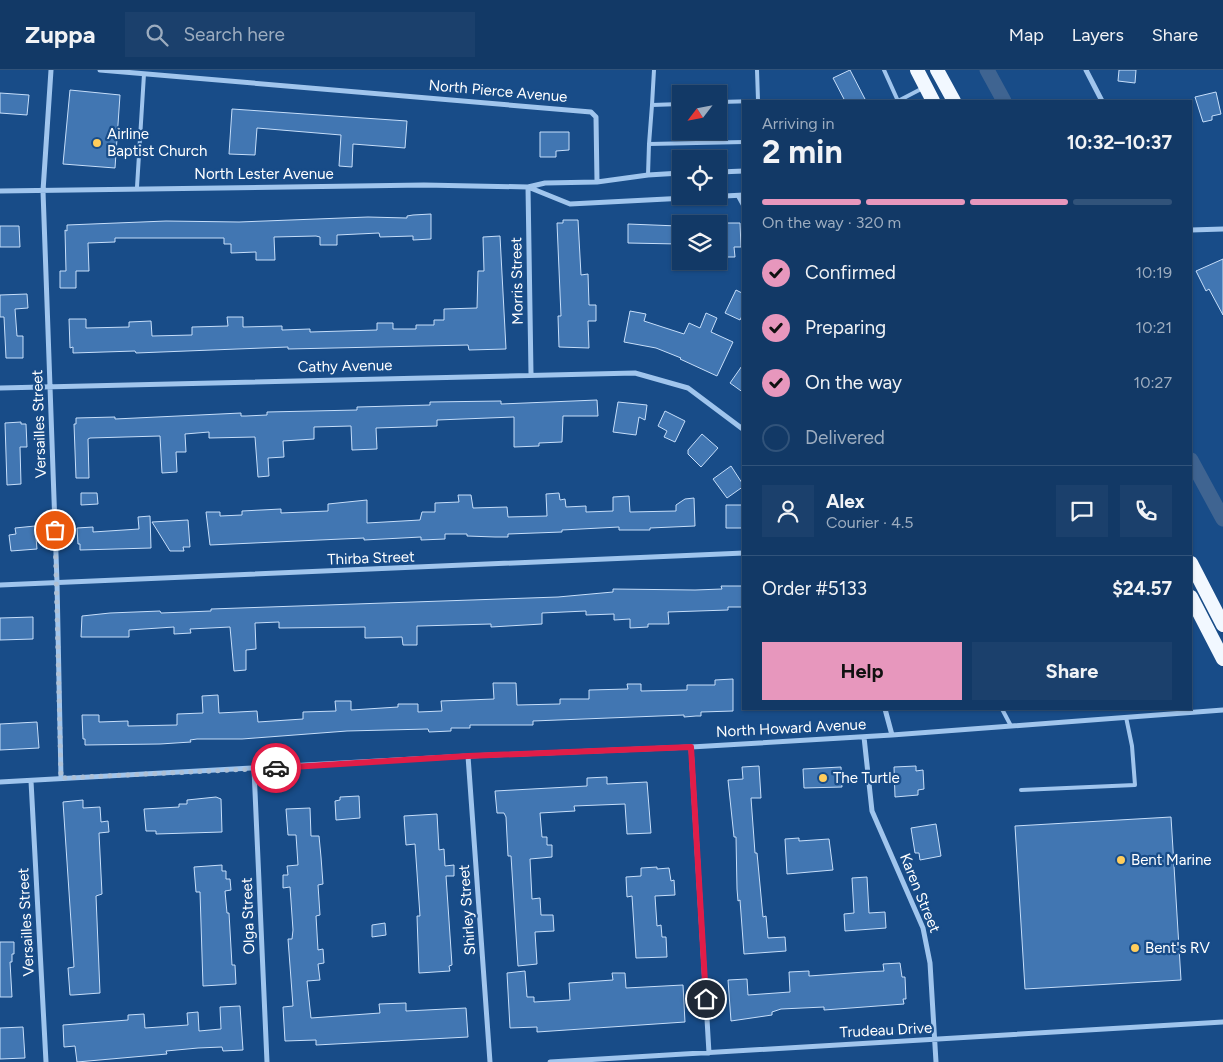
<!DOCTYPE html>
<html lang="en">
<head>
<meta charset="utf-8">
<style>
	:root { --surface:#123966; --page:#1b406c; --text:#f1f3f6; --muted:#9cacbf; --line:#31537a; --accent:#e797bd }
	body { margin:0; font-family:Figtree,sans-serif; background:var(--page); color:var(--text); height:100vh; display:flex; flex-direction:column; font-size:19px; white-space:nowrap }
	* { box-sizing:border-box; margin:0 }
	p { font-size:16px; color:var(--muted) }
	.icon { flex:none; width:28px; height:28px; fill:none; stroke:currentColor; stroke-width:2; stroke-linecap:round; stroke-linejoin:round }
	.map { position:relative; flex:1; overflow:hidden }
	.side { position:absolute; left:742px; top:30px; width:450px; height:610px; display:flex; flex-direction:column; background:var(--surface); border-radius:0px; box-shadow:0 1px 4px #0004,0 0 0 1px var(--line) }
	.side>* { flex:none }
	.needle { width:32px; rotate:238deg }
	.fabs { position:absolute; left:672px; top:15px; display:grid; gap:10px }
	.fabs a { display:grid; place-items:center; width:55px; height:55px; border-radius:0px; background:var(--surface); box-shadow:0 1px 4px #0004,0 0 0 1px var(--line); font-size:25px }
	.pin { position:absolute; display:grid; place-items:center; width:42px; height:42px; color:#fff; margin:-21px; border:2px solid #fff; border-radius:50%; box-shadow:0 1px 5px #0007 }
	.courier { position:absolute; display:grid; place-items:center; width:50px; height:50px; margin:-25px; border:4px solid #e11d48; border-radius:50%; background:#fff; color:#222; box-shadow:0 1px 6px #0007 }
	.summary em { font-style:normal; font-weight:700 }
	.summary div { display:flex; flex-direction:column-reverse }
	.summary { display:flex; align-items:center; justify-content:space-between; height:85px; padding:0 20px }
	h1 { font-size:32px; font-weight:700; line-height:38px }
	.bar { display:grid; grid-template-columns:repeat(4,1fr); gap:8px 5px; align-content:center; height:60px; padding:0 20px }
	.bar i { height:6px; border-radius:4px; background:var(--line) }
	.bar .active { background:var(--accent) }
	.bar p { grid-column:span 4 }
	.line { display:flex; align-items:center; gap:12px; padding:0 20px; border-top:1px solid var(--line) }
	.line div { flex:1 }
	.round { display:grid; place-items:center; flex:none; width:52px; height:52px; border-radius:0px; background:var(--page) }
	ol { padding:0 20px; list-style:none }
	li { display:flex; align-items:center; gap:15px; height:55px }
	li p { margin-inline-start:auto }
	li .icon { padding:5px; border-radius:50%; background:var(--accent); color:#111; stroke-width:4 }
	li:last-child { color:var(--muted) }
	li i { width:28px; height:28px; border:2px solid var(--line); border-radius:50% }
	.action { display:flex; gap:10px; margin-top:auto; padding:10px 20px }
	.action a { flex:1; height:58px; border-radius:0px; background:var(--accent); color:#111; font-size:20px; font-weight:700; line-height:58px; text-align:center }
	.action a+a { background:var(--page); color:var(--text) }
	header { display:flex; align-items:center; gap:30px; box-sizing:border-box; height:70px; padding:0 25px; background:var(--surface); border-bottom:1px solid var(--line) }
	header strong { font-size:24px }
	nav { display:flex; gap:28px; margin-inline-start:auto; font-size:18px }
	.search { width:350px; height:45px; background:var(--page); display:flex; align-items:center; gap:12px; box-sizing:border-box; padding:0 18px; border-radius:0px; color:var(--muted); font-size:19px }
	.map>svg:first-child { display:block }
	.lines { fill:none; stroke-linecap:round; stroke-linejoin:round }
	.canal { stroke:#3f6491; stroke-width:15 }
	.building { fill:#4176b2; stroke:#c6defa }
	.service { stroke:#a0c5ed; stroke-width:4 }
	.minor { stroke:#a0c5ed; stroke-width:5 }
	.trunk { stroke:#f2f8ff; stroke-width:14 }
	.done { stroke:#aec0d5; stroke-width:5; stroke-dasharray:0 9 }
	.route { stroke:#e11d48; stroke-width:6 }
	.poi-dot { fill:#ffcd5c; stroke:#184c88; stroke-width:2 }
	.labels { text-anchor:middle; stroke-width:4.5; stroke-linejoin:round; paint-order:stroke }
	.street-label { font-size:15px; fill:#fff; stroke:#184c88 }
	.poi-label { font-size:15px; fill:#fff; stroke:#184c88; text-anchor:start }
</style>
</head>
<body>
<header>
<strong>Zuppa</strong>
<div class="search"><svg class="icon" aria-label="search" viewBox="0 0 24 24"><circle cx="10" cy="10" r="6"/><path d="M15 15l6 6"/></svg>Search here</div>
<nav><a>Map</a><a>Layers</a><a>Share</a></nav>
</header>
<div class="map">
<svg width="1223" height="992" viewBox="0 0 1223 992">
	<rect width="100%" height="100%" fill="#184c88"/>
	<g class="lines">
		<!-- canal -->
		<path class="canal" d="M987 0 1004 31
			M1191 390 1223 449"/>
	</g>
	<!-- building -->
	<path class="building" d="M850 0 866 31H845L833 8Z
		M1119 0H1136L1135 13 1118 11Z
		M70 20 120 25 115 98 63 94Z
		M1216 22 1221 44 1212 46V50L1203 52 1195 27Z
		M0 23 29 25 27 45 0 43Z
		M232 39 407 51 405 78 353 74 352 97 339 96 341 65 257 58 255 85 229 84Z
		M540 62H569V80L556 81V87H540Z
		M431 144V169L413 170V166L380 167 379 163 337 165V175H320V167L316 166 274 167 275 190H256V182L231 183V174H224V168H115V172L88 173 89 201H76V218H60V201H66L65 160 67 161V155L166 151 239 152 368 147 407 148V146L413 145Z
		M563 150H578L581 205 588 204 589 235H596V251H588L589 278 559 277 558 246H561L557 153H563Z
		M719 153H740L741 177H734L735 187H724L723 172H719Z
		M628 154 678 156V174L628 173Z
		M0 156H19L20 177H0Z
		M500 166 506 279 469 280 468 275 288 279V277L136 283 135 281 73 283V277L70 278 69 249H86V258L129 257V252L151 251 152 266 192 265V257L228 256 227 247H243V257L282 256V260L310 259V262L377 260V253H393V259H416V255H434V250H444V239L477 238 478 201H484L483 167Z
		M1223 189V245L1209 219 1206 221 1196 201Z
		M736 220 744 224V242L740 250 725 243Z
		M27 224 28 238 15 239 17 266H23V288H6L4 247H0V225Z
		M630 241 646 244 644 251 684 264 689 253 700 258 706 243 717 248 711 262 733 272 717 306 680 289 681 288 656 278 624 272Z
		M744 293V323L730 313Z
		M597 330 598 346H563L562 372 539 373V376L514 377V347L437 350V356L376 358 377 379 352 380 351 356 314 357V369L283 371 284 387 268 388 269 406 258 407 255 367 209 368V362L185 364 186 382H176L177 402 162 403 160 366 90 368 88 369 89 408H76L74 354H76V348L115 347V349L241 343V346H246L267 345V342L357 340V337L430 335V332L501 331V334Z
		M618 332 647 335 645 350 639 347 636 365 613 362Z
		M665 341 685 351 675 372 664 367 667 361 658 356Z
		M21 352V354H26L27 377H20L21 414 7 415 5 353Z
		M702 364 718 378 701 397 688 384V380Z
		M731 396 744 416 727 428 713 409Z
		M81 423H97L98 434 81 435Z
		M559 423 560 430 565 429 566 437 586 436V442L613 441V427L629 426 630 442 676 441V435L685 429 694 428 695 456 650 458V460H619V457L562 460V462L508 464V467H495L467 466V464H445V469L421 470V467L364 470V468L210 475 206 442H220V446L242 445V441L281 439V443L328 441V434L367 430V453L420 450 422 442H435V433L459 432 458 425H471L473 438 507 437 508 447 547 446 546 424Z
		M726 435H744V458H726Z
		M150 446 151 478 80 480V474H78L77 458 93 457V462L139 459 138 447Z
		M188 450 190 477H183L184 481H170L152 452Z
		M35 456 37 479 11 481 9 465 16 464 15 458Z
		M721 516H744V537H728V540L668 542 669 554H648V557L630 558V549L614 550V544L586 545V541L542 543V554L491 557V554L419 556H417V575H403L402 567 365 568V557L279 558V552L255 553 256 579 246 580V600L234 601 230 557 190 559 191 563 174 564V557L129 560V567H81L82 546 110 543 160 541 161 543 211 541V539L558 527 613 522V519L695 520 722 519Z
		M33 547V569L0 570V548Z
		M733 609V641L701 642V646H696L684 647V645L533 651V655H470V658H451V661L429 662 428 659 347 661 242 669H197L190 670 191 672 160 674 85 675V669H83L82 645H99V652L128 651V656L177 655V644L203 643 202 626 218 625 219 643 257 641 258 652 303 649V642L336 641 335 631H351V640L398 637V634H418V642L442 641 441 631 494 629 493 613H516L517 635 560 634V629H589V620L628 619 627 614H641V621L687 620V615H715V610Z
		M37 652 39 678 0 680V654Z
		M759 696 761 728H751L755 783H757L763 847 766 846 768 868 785 867 786 881 744 884 740 830 738 831 737 819 736 767H734L728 710 743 709 742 697Z
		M916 696V701L923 700 924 719 918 720V725L895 727 894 697Z
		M841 697 842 717 804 718 803 699Z
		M607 707V714L647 712 651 763 627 764 625 734 574 736 575 741 540 743 542 767H547V775H552V787L530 789 532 829 540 828 541 845H553L554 861 535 862 537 894 518 896 511 786H508L506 747 504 743H497L495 721 587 716V708Z
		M359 726 360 748 336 750 335 731 340 730V727Z
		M216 727 221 729 222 762 156 764V761H146L144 739 179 737V734H187V730Z
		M83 730V738L100 737 101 752 108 751 109 762 99 763 102 824 96 826 100 923 73 925H70L68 898 74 897 63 732Z
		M310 738 311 766H319L321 787 323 814 318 815 320 845 316 846 318 880 323 879 324 893 318 894 320 910 307 911 311 948 380 943 379 934 406 933V941L466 938 468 967 316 975V970L285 971 283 937 293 936 288 869H292L293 860 290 817 283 818V805H288L287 796 298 795 296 765H288L286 739Z
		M437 744 439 780 444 779 445 796 454 795V806H446L452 895 449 896 450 901 419 903 417 846H420L415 774 406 775 404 746Z
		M1171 747 1181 910 1025 919 1015 756Z
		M936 754 941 786 920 790 919 783H915L911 758Z
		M799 768V771L829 769 833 800 787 804 785 769Z
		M222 795V801H226V809H230L231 820 225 821 227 843H229L232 895H235L236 914 203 916 200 822H196L194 797Z
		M657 797V799L669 798 671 811 674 810 675 825 655 826 657 856 661 855 662 867H666L667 887 636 888 632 826 627 827 626 807 641 806V798Z
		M867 807 869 843 885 842 886 858 845 861 844 844 854 843 852 808Z
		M385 853 386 865 372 867V855Z
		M0 872H14V884H12V892H10L12 927H0Z
		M900 893 902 907H905L906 929H903L904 934 824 940V937L781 939 772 942V945L731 951 728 910 747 909 748 925 790 922 789 902 809 901V906L865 902 884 901 883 894Z
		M525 901 527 927H534V932L570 930 569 913 613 910 612 903H625L626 918 683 915 685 952 537 962V957L510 958 507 903Z
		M240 936 243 980 223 981 222 977 198 978 166 981 167 984 77 992 75 976 64 977 63 955 128 950V945L144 944 145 958 188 955 187 943 198 942 199 961 221 959 220 937Z
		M23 957 25 988 0 989V958Z"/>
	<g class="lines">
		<!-- service -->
		<path class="service" d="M654 0 652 35 681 34
			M757 0 758 30
			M884 0 898 31
			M898 31 923 18
			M719 32 757 31
			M649 74 652 35
			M648 105 649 74 744 72
			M137 117 144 4
			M738 126 744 137
			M1002 639 1011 656
			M1021 720 1135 715 1132 676 1126 647"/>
		<!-- minor -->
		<path class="minor" d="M51 0 43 121 57 512 61 708
			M100 0 591 42 596 47 597 112
			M1086 0 1102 31
			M719 102 744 101
			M528 117 570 134 744 125
			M528 117 531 304
			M0 121 424 115 528 117 545 113 597 112 648 105 681 103
			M1191 160 1223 159
			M0 318 635 303 688 318 744 360
			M0 515 744 483
			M885 639 892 665
			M864 667 872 741 923 858 930 893 936 992
			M691 677 709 983
			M468 686 490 992
			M254 699 267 992
			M31 711 46 992
			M0 712 468 686 691 677 892 665 1223 640
			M550 992 1223 952"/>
		<!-- trunk -->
		<path class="trunk" d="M917 0 933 31
			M937 0 954 31
			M1191 493 1223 555
			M1191 527 1223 589"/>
	</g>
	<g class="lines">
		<!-- done -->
		<path class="done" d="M55 460 61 708 276 698"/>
		<!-- route -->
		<path class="route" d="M276 698 468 686 691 677 706 929"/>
	</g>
	<!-- markers -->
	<g class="poi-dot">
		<circle cx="97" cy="73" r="5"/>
		<circle cx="823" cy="708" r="5"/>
		<circle cx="1121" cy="790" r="5"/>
		<circle cx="1135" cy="878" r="5"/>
	</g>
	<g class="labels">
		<!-- street labels -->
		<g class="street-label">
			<text transform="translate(498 21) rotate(5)" y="5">North Pierce Avenue</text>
			<text x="264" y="109">North Lester Avenue</text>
			<text transform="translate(517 211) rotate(-91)" y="5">Morris Street</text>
			<text transform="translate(345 296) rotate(-1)" y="5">Cathy Avenue</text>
			<text transform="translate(39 354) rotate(-92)" y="5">Versailles Street</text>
			<text transform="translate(371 488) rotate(-2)" y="5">Thirba Street</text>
			<text transform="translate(791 658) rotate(-3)" y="5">North Howard Avenue</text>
			<text transform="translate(920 823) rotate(68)" y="5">Karen Street</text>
			<text transform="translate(467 840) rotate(-94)" y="5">Shirley Street</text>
			<text transform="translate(248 846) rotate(-92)" y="5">Olga Street</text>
			<text transform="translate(26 852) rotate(-93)" y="5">Versailles Street</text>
			<text transform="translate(886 960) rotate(-3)" y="5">Trudeau Drive</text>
		</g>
		<!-- poi labels -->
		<g class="poi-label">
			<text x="107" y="69">Airline<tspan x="107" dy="17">Baptist Church</tspan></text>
			<text x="833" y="713">The Turtle</text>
			<text x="1131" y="795">Bent Marine</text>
			<text x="1145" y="883">Bent's RV</text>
		</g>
	</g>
</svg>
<div class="fabs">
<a><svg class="needle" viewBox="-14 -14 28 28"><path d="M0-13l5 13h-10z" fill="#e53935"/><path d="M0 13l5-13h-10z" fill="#9cacbf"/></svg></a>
<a><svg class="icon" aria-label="locate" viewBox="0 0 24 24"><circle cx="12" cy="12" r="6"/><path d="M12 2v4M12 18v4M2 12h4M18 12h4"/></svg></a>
<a><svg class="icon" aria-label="layers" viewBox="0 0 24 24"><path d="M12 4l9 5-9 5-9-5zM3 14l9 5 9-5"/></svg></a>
</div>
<div class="pin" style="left:55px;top:460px;background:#ea580c"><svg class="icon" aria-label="bag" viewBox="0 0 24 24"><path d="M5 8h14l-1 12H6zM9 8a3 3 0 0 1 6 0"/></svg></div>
<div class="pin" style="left:706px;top:929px;background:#1f2937"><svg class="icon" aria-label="home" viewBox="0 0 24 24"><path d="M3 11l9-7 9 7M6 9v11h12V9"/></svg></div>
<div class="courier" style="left:276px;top:698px"><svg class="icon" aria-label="car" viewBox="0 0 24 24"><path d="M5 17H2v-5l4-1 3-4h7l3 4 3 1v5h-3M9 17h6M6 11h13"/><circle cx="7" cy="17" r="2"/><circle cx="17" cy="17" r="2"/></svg></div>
<section class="side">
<div class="summary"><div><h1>2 min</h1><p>Arriving in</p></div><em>10:32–10:37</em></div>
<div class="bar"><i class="active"></i><i class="active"></i><i class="active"></i><i></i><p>On the way · 320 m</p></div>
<ol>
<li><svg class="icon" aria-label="check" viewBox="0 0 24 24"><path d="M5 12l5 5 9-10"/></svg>Confirmed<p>10:19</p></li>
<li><svg class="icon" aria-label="check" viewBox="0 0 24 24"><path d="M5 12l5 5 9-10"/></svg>Preparing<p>10:21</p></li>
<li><svg class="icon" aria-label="check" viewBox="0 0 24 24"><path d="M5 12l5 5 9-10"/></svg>On the way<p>10:27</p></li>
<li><i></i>Delivered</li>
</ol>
<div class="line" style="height:90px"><a class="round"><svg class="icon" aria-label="person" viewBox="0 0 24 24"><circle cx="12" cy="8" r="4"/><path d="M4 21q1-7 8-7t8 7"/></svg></a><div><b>Alex</b><p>Courier · 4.5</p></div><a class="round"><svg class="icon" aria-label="chat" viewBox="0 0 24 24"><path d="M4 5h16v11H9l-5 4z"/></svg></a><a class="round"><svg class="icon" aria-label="phone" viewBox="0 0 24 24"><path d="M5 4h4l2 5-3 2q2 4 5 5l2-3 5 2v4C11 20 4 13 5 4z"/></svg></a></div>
<div class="line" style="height:65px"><div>Order #5133</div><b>$24.57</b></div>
<div class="action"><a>Help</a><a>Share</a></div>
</section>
</div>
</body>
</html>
